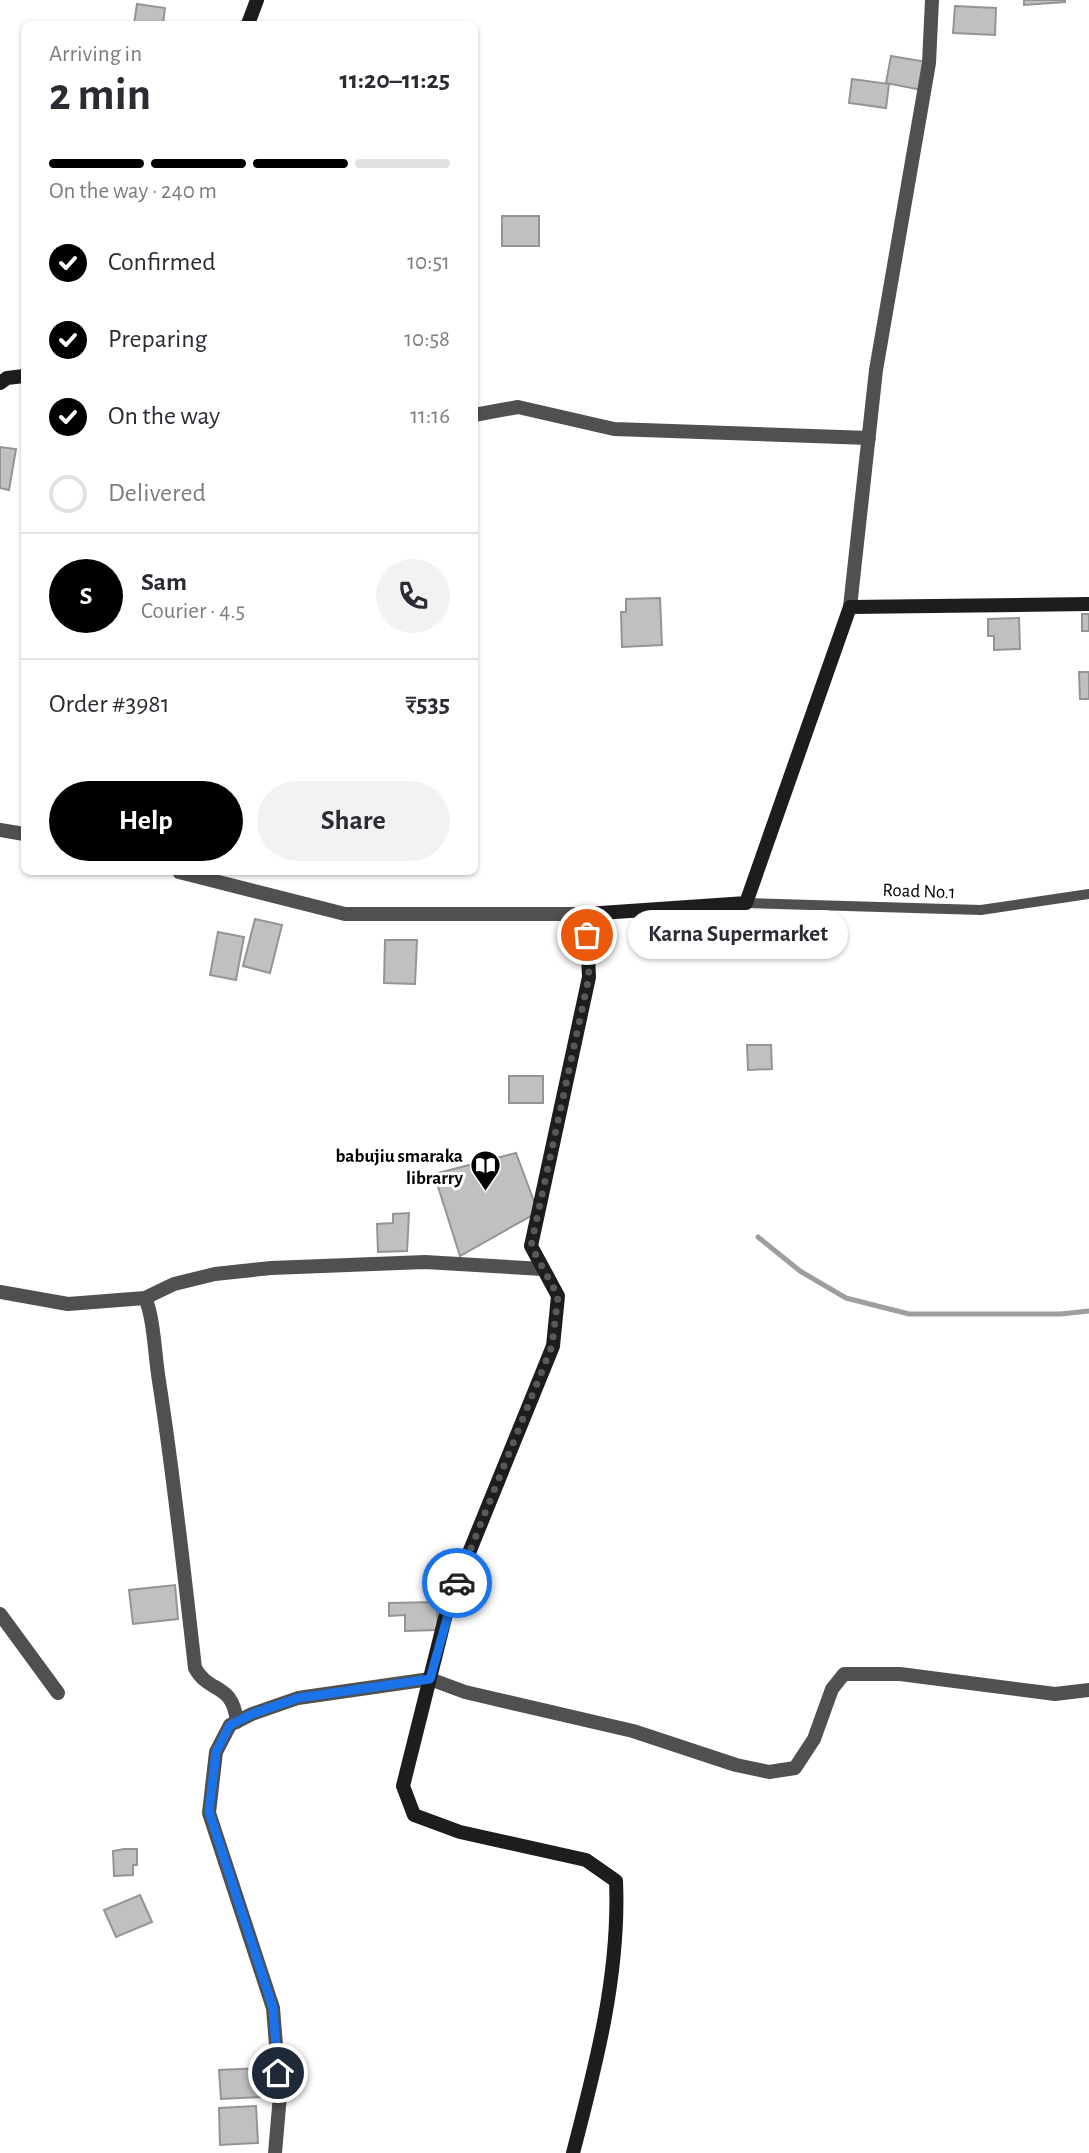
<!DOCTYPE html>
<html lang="en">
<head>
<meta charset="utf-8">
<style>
	:root { --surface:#fff; --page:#f2f2f3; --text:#2b2b33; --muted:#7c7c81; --line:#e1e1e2; --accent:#000 }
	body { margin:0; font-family:"Alegreya Sans",sans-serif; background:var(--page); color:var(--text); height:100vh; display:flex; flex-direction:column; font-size:26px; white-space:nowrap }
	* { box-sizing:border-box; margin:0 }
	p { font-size:23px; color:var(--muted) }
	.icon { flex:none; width:38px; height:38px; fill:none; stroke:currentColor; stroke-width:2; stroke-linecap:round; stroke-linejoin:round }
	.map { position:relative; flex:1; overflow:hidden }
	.side { position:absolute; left:21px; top:21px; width:457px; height:854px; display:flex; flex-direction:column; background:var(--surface); border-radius:10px; box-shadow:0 2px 5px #0004 }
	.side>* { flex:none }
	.pin { position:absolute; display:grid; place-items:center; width:60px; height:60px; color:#fff; margin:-30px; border:4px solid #fff; border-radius:50%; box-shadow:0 2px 7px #0007 }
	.courier { position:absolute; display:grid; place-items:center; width:70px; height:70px; margin:-35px; border:5px solid #1a73e8; border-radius:50%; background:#fff; color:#222; box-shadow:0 2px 9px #0007 }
	.bubble { position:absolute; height:49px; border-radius:24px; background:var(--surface); box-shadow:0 2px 5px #0004; font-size:23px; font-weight:700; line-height:49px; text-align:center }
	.head em { font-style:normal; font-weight:700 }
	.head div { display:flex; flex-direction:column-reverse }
	.head { display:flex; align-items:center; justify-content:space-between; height:119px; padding:0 28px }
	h1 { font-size:46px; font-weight:700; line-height:52px }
	.bar { display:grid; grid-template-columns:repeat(4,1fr); gap:10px 7px; align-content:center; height:84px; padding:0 28px }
	.bar i { height:9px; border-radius:5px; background:var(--line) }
	.bar .on { background:var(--accent) }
	.bar p { grid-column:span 4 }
	.line { display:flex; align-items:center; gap:18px; padding:0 28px; border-top:2px solid var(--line) }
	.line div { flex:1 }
	.round { display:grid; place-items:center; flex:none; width:74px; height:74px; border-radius:37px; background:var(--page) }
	ol { padding:0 28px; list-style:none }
	li { display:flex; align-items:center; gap:21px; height:77px }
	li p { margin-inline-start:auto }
	li .icon { padding:7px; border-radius:50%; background:var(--accent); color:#fff; stroke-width:4 }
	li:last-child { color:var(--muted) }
	li i { width:38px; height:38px; border:4px solid var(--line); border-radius:50% }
	.cta { display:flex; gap:14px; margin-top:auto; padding:14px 28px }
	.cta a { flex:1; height:80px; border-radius:42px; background:var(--accent); color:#fff; font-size:28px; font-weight:700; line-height:80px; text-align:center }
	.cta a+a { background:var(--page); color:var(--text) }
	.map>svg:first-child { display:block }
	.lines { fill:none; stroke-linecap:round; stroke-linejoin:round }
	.stream { stroke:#9e9e9e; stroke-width:5 }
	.building { fill:#c0c0c0; stroke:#949494; stroke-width:2 }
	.service { stroke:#505050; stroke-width:10 }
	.minor { stroke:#505050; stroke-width:14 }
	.secondary { stroke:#1d1d1d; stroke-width:14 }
	.done { stroke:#595959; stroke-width:7; stroke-dasharray:0 12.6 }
	.route { stroke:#1a73e8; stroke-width:9 }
	.labels { text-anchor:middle; stroke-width:6; stroke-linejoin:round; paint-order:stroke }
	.street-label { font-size:19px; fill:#000; stroke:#fff }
	.poi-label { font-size:19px; font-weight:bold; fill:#000; stroke:#fff; text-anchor:end }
</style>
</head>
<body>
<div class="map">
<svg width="1089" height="2153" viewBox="0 0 1089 2153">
	<rect width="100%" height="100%" fill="#fff"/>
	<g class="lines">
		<!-- stream -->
		<path class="stream" d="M758 1237 800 1271 846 1298 909 1314H1061L1089 1311"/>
	</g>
	<!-- building -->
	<path class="building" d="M1024 0H1065V2L1024 5Z
		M137 4 165 8 163 24H134Z
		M955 6 996 8 995 35 953 33Z
		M891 56 927 62 922 90 886 83Z
		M852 79 889 84 886 108 849 103Z
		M502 216H539V246H502Z
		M0 447 16 449 9 490 0 488Z
		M660 598 662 645 622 647 621 612H626V599Z
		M1082 614H1089V631H1082Z
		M1019 618 1020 649 994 650V636H988V619Z
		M1079 672H1089V699H1080Z
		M255 919 282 925 270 973 243 966Z
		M218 932 244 937 236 980 210 975Z
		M385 940H417L415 984 384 983Z
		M747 1045H771L772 1069 748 1070Z
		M509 1076H543V1103H509Z
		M516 1153 538 1212 460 1256 434 1174Z
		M409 1213 407 1251 378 1252 377 1224 393 1223V1214Z
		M175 1585 178 1619 133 1624 129 1590Z
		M437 1602 438 1630 405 1631V1615L389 1616V1603Z
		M124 1849H137V1865H133V1875L114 1876 113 1851Z
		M140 1895 152 1922 116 1937 104 1910Z
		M261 2068 262 2097 221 2099 219 2070Z
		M256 2106 258 2143 220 2145 219 2108Z"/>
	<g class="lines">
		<!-- service -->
		<path class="service" d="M746 903 981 910 1089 894"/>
		<!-- minor -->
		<path class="minor" d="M474 415 518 407 614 429 869 438
			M850 607 876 370 929 63 932 0
			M0 830 24 834
			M179 872 345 914H586
			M0 1292 68 1304 145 1298 174 1284 215 1274 271 1268 425 1262 543 1269
			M145 1298C154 1317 155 1358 159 1381 174 1477 184 1572 195 1668 210 1695 232 1681 237 1722
			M0 1614 58 1693
			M275 2153 280 2095 273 2008 209 1813 216 1752 230 1725 252 1714 298 1698 430 1679 465 1692 633 1731 736 1765 769 1772 795 1768 814 1739 832 1689 844 1674H900L1055 1694 1089 1690"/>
		<!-- secondary -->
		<path class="secondary" d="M248 24 257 0
			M0 383 7 378 24 376
			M573 2153C596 2065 620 1973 616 1881L586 1860 460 1832 414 1815 403 1786 449 1602 553 1346 558 1296 531 1246 589 977 586 914 746 903 850 607 1089 604"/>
	</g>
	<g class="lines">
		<!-- done -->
		<path class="done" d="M457 1583 552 1346 558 1296 531 1246 589 977 587 935"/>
		<!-- route -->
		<path class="route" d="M278 2073 273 2008 209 1812 216 1752 230 1725 252 1714 298 1698 430 1679 457 1583"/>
	</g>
	<!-- icons -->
	<defs>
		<symbol id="library-pin" viewBox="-11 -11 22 30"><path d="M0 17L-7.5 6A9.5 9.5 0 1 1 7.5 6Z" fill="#000" stroke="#fff"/><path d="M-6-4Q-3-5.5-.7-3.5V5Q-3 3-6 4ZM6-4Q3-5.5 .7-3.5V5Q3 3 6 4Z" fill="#fff"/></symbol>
	</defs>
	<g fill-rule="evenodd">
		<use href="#library-pin" x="468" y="1148" width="35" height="47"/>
	</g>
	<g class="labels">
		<!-- street labels -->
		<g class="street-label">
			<text transform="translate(919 890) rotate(2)" y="7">Road No.1</text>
		</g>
		<!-- poi labels -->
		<g class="poi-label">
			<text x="463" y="1162">babujiu smaraka<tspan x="463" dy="22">librarry</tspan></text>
		</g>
	</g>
</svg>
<div class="pin" style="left:587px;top:935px;background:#ea580c"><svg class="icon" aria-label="bag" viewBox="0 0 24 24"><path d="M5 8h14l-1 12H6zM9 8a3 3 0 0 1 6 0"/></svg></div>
<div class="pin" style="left:278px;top:2073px;background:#1f2937"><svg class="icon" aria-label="home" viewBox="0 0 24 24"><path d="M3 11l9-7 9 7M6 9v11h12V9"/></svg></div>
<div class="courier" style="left:457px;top:1583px"><svg class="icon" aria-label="car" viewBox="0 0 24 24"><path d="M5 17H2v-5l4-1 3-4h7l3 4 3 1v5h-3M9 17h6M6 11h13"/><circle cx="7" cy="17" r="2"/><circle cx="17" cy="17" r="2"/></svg></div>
<div class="bubble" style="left:628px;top:910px;width:220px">Karna Supermarket</div>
<section class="side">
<div class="head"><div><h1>2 min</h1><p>Arriving in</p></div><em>11:20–11:25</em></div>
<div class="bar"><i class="on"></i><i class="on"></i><i class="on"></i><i></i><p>On the way · 240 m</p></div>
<ol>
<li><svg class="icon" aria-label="check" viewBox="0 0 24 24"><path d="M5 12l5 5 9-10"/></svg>Confirmed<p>10:51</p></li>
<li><svg class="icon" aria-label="check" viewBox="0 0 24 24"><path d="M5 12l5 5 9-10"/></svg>Preparing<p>10:58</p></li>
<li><svg class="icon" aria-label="check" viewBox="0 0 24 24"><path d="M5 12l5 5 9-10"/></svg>On the way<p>11:16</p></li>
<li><i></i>Delivered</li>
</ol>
<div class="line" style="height:126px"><b class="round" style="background:var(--accent);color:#fff">S</b><div><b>Sam</b><p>Courier · 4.5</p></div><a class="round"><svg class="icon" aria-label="phone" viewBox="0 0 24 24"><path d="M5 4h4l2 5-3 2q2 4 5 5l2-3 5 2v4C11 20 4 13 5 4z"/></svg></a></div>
<div class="line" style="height:91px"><div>Order #3981</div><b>₹535</b></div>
<div class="cta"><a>Help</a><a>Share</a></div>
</section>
</div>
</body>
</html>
